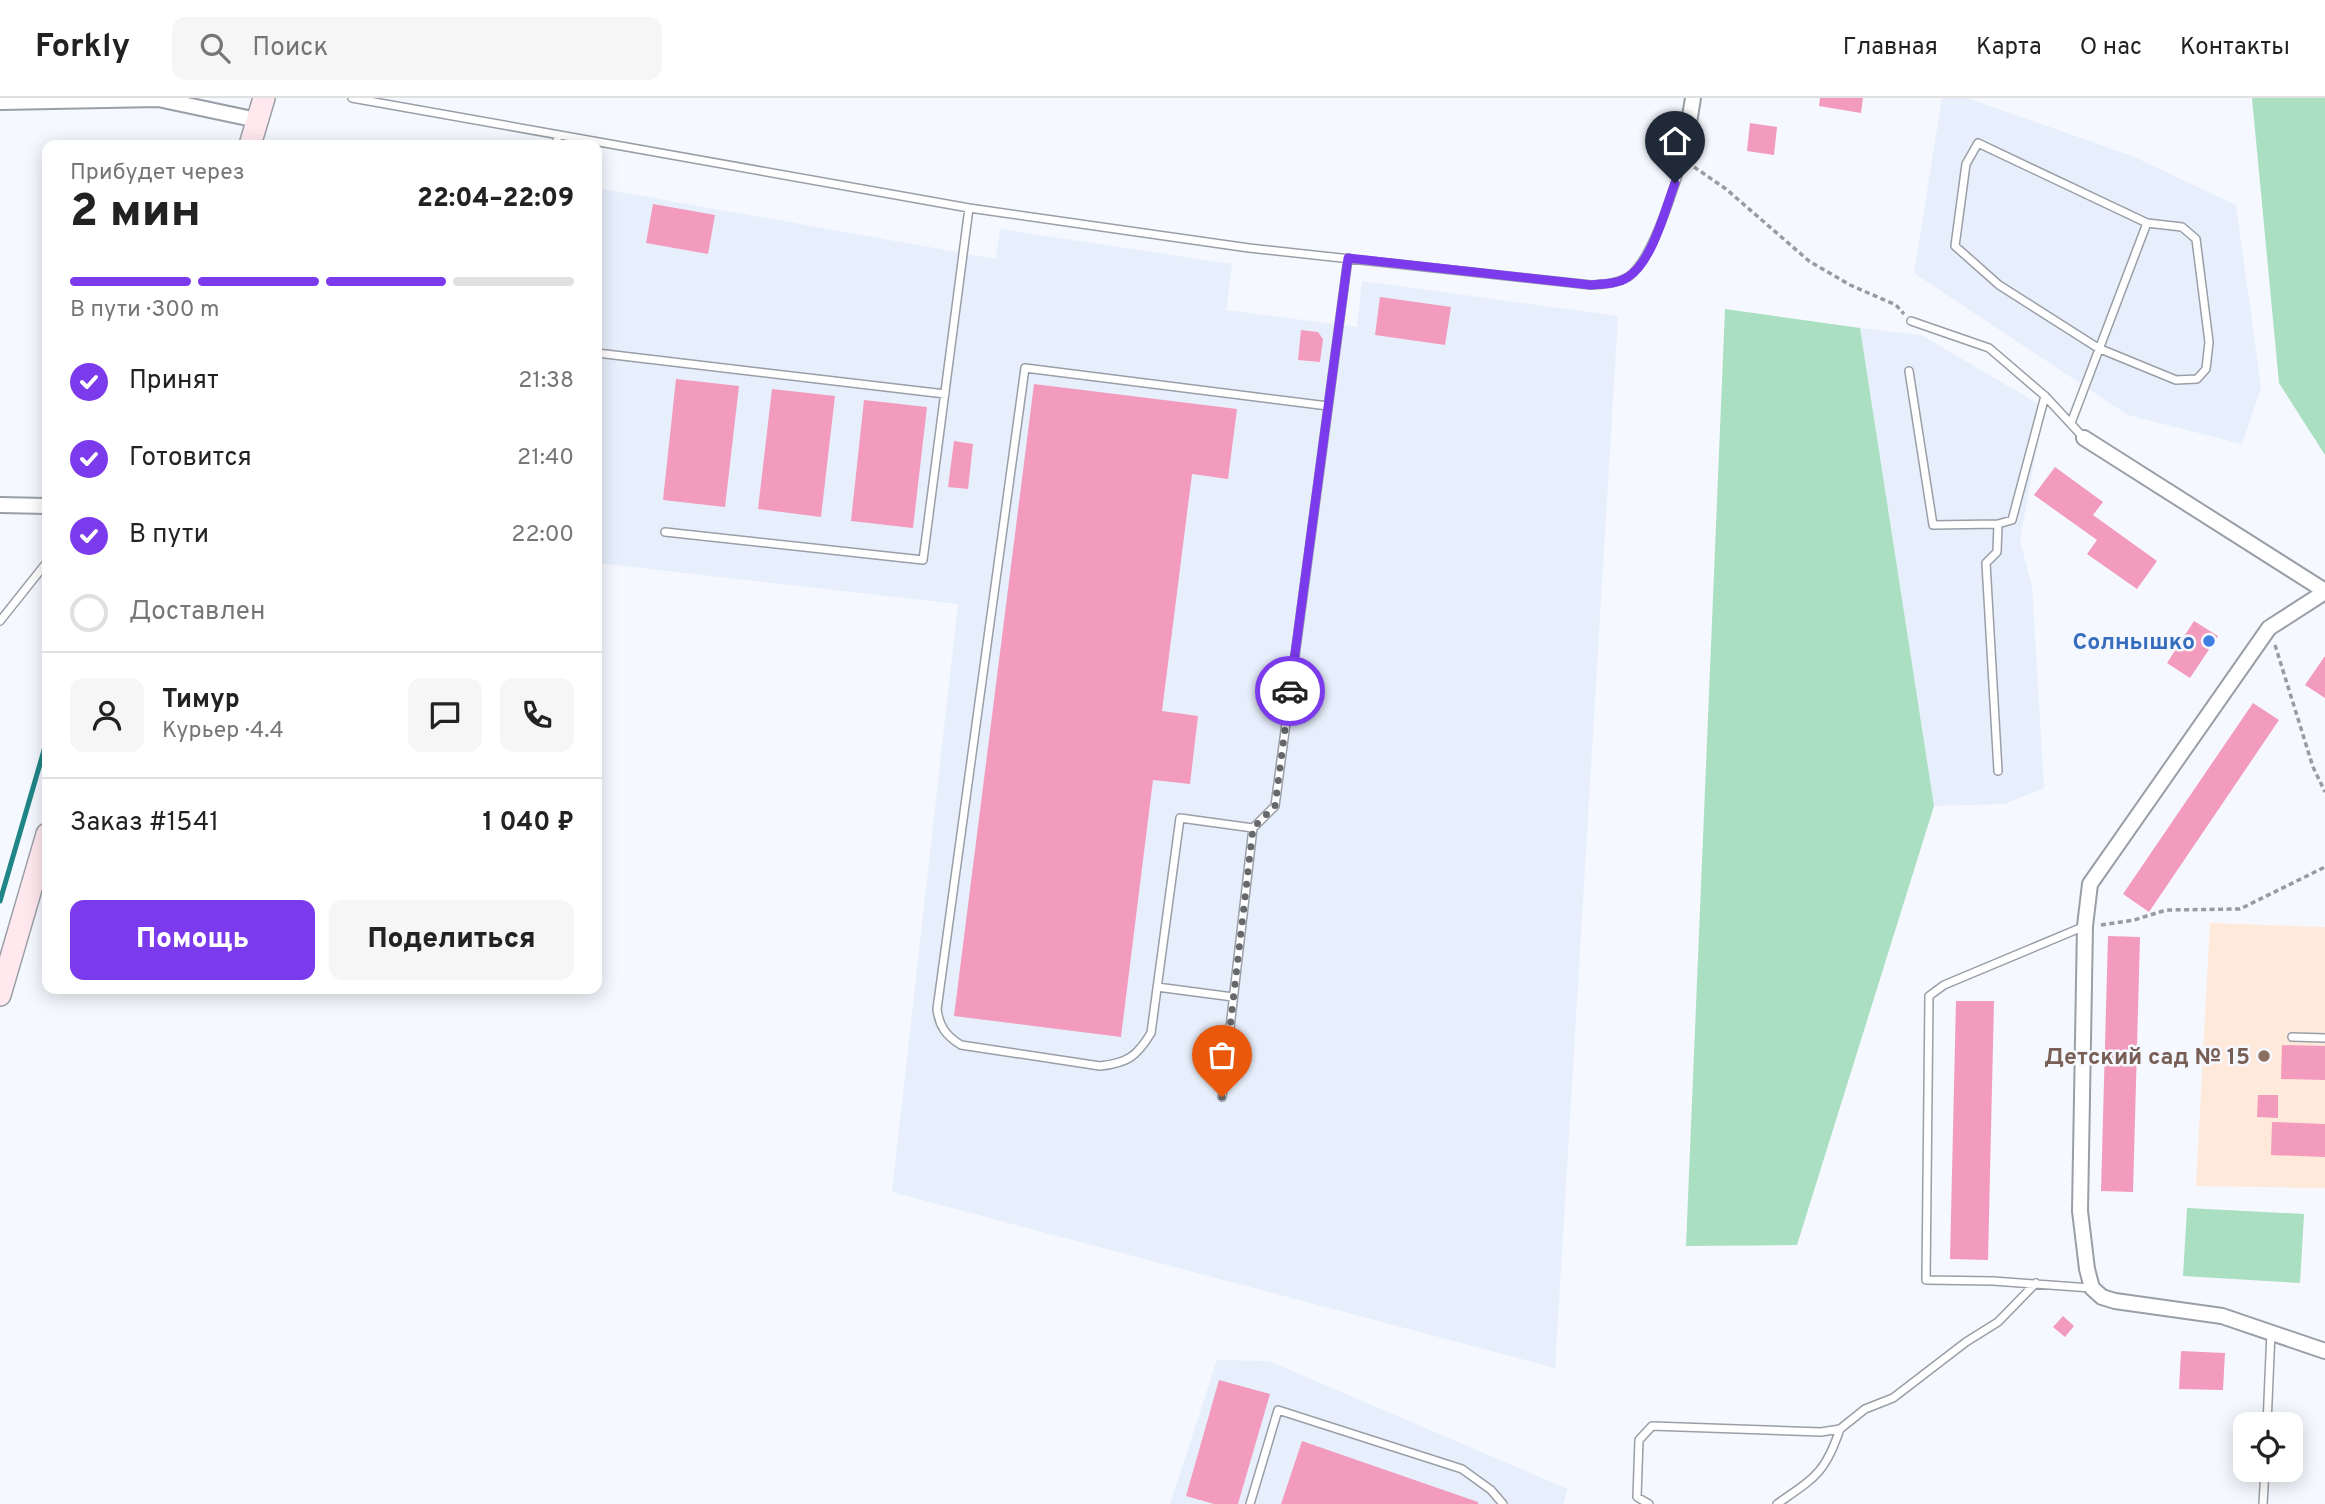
<!DOCTYPE html>
<html lang="ru">
<head>
<meta charset="utf-8">
<style>
	:root { --surface:#fff; --page:#f6f6f6; --text:#222; --muted:#767676; --line:#e0e0e0; --accent:#7c3aed }
	body { margin:0; font-family:Overpass,sans-serif; background:var(--page); color:var(--text); height:100vh; display:flex; flex-direction:column; font-size:26px; white-space:nowrap }
	* { box-sizing:border-box; margin:0 }
	p { font-size:23px; color:var(--muted) }
	.icon { flex:none; width:38px; height:38px; fill:none; stroke:currentColor; stroke-width:2; stroke-linecap:round; stroke-linejoin:round }
	.map { position:relative; flex:1; overflow:hidden }
	.drawer { position:absolute; left:42px; top:42px; width:560px; height:854px; display:flex; flex-direction:column; background:var(--surface); border-radius:14px; box-shadow:0 4px 18px #0003 }
	.drawer>* { flex:none }
	.buttons { position:absolute; left:2233px; top:1314px; display:grid; gap:14px }
	.buttons a { display:grid; place-items:center; width:70px; height:70px; border-radius:14px; background:var(--surface); box-shadow:0 4px 18px #0003; font-size:35px }
	.pin { position:absolute; display:grid; place-items:center; width:60px; height:60px; color:#fff; margin:-72px -30px; border-radius:50% 50% 50% 0; rotate:-45deg; box-shadow:0 0 7px #0007 }
	.pin .icon { rotate:45deg }
	.courier { position:absolute; display:grid; place-items:center; width:70px; height:70px; margin:-35px; border:5px solid #7c3aed; border-radius:50%; background:#fff; color:#222; box-shadow:0 2px 9px #0007 }
	.overview em { font-style:normal; font-weight:800 }
	.overview div { display:flex; flex-direction:column-reverse }
	.overview { display:flex; align-items:center; justify-content:space-between; height:119px; padding:0 28px }
	h1 { font-size:46px; font-weight:800; line-height:52px }
	.bar { display:grid; grid-template-columns:repeat(4,1fr); gap:10px 7px; align-content:center; height:84px; padding:0 28px }
	.bar i { height:9px; border-radius:5px; background:var(--line) }
	.bar .active { background:var(--accent) }
	.bar p { grid-column:span 4 }
	.line { display:flex; align-items:center; gap:18px; padding:0 28px; border-top:2px solid var(--line) }
	.line div { flex:1 }
	.round { display:grid; place-items:center; flex:none; width:74px; height:74px; border-radius:14px; background:var(--page) }
	ol { padding:0 28px; list-style:none }
	li { display:flex; align-items:center; gap:21px; height:77px }
	li p { margin-inline-start:auto }
	li .icon { padding:7px; border-radius:50%; background:var(--accent); color:#fff; stroke-width:4 }
	li:last-child { color:var(--muted) }
	li i { width:38px; height:38px; border:4px solid var(--line); border-radius:50% }
	.cta { display:flex; gap:14px; margin-top:auto; padding:14px 28px }
	.cta a { flex:1; height:80px; border-radius:14px; background:var(--accent); color:#fff; font-size:28px; font-weight:800; line-height:80px; text-align:center }
	.cta a+a { background:var(--page); color:var(--text) }
	header { display:flex; align-items:center; gap:42px; box-sizing:border-box; height:98px; padding:0 35px; background:var(--surface); border-bottom:2px solid var(--line) }
	header strong { font-size:33px }
	nav { display:flex; gap:38px; margin-inline-start:auto; font-size:24px }
	.search { width:490px; height:63px; background:var(--page); display:flex; align-items:center; gap:18px; box-sizing:border-box; padding:0 24px; border-radius:14px; color:var(--muted); font-size:26px }
	.map>svg:first-child { display:block }
	.built { fill:#e7effc }
	.education { fill:#ffe9db }
	.green { fill:#aadfc2 }
	.lines { fill:none; stroke-linecap:round; stroke-linejoin:round }
	.stream { stroke:#208586; stroke-width:5 }
	.building { fill:#f39bbd }
	.lane-casing { stroke:#999ea7; stroke-width:10 }
	.street-casing { stroke:#999ea7; stroke-width:18 }
	.secondary-casing { stroke:#999ea7; stroke-width:24 }
	.path { stroke:#999ba0; stroke-width:3.5; stroke-dasharray:5 3.5; stroke-linecap:butt }
	.lane { stroke:#fff; stroke-width:7 }
	.street { stroke:#fff; stroke-width:14 }
	.secondary { stroke:#ffe9ee; stroke-width:21 }
	.done { stroke:#66686c; stroke-width:7; stroke-dasharray:0 12.6 }
	.route { stroke:#7c3aed; stroke-width:9 }
	.shop-dot { fill:#3f7fe0; stroke:#f5f8fe; stroke-width:2.5 }
	.education-dot { fill:#8d6e63; stroke:#f5f8fe; stroke-width:2.5 }
	.labels { text-anchor:middle; stroke-width:5; stroke-linejoin:round; paint-order:stroke }
	.shop-label { font-size:23px; font-weight:bold; fill:#366cbe; stroke:#f5f8fe; text-anchor:end }
	.education-label { font-size:23px; font-weight:bold; fill:#785e54; stroke:#f5f8fe; text-anchor:end }
</style>
</head>
<body>
<header>
<strong>Forkly</strong>
<div class="search"><svg class="icon" aria-label="search" viewBox="0 0 24 24"><circle cx="10" cy="10" r="6"/><path d="M15 15l6 6"/></svg>Поиск</div>
<nav><a>Главная</a><a>Карта</a><a>О нас</a><a>Контакты</a></nav>
</header>
<div class="map">
<svg width="2325" height="1406" viewBox="0 0 2325 1406">
	<rect width="100%" height="100%" fill="#f5f8fe"/>
	<!-- built -->
	<path class="built" d="M1942 0H1967L2132 58 2236 107 2261 289 2242 346 2128 317 1914 175Z
		M597 90 996 161 1000 131 1232 166 1226 212 1357 229 1362 183 1618 218 1555 1270 892 1094 958 506 597 465Z
		M1860 230 1921 237 2044 309 2020 442 2032 489 2044 690 2005 706 1934 708Z
		M1217 1262 1269 1263 1568 1391 1563 1406H1170Z"/>
	<!-- education -->
	<path class="education" d="M2210 825 2325 829V1090L2196 1088Z"/>
	<!-- green -->
	<path class="green" d="M2252 0H2325V357L2279 285Z
		M1725 211 1860 230 1934 708 1797 1147 1686 1148Z
		M2187 1110 2304 1116 2300 1185 2183 1178Z"/>
	<g class="lines">
		<!-- stream -->
		<path class="stream" d="M0 803 47 642"/>
	</g>
	<!-- building -->
	<path class="building" d="M1820 0H1863L1861 15 1819 8Z
		M1750 25 1777 29 1774 57 1747 53Z
		M653 106 715 117 708 156 646 145Z
		M1380 199 1451 209 1445 247 1375 237Z
		M1301 232 1318 234 1323 241 1320 264 1298 262Z
		M676 281 739 288 725 409 663 402Z
		M1034 286 1237 311 1228 381 1192 376 1162 613 1198 618 1190 686 1153 682 1121 939 954 918Z
		M772 291 835 298 821 419 758 411Z
		M864 302 927 309 913 430 851 423Z
		M954 343 973 346 968 391 948 389Z
		M2055 369 2103 404 2093 417 2157 463 2137 491 2087 456 2097 442 2034 397Z
		M2194 523 2218 538 2190 580 2167 565Z
		M2325 558V600L2305 587Z
		M2253 605 2279 622 2149 814 2123 796Z
		M2108 838 2140 839 2133 1094 2101 1093Z
		M1956 903H1994L1988 1162 1950 1161Z
		M2282 947 2325 948V982L2281 981Z
		M2258 997H2278V1020L2257 1019Z
		M2272 1024 2325 1026V1059L2271 1057Z
		M2063 1218 2074 1228 2065 1239 2053 1229Z
		M2181 1253 2225 1255 2223 1292 2179 1291Z
		M1219 1282 1270 1296 1238 1406H1214L1186 1398Z
		M1302 1343 1478 1404V1406H1281Z"/>
	<g class="lines">
		<defs>
			<path id="lane" d="M352 0 969 110 1249 150 1591 187C1603 186 1616 186 1628 179 1652 164 1673 91 1683 62
				M556 47 558 37
				M1911 223 1989 250 2045 298 2084 340
				M597 255 945 296
				M1909 273 1933 427 1998 426 2012 422 2045 298
				M2071 325 2147 125 1978 45 1966 66 1955 148 1999 187 2098 250 2176 282 2197 281 2206 271 2209 244 2196 141 2182 129 2147 125
				M1998 426 1997 454 1986 465 1998 673
				M665 434 923 462 969 110
				M0 523 47 464
				M1253 730 1180 720 1151 935C1137 958 1128 965 1100 968L961 947C946 938 939 928 937 911L1025 270 1328 308
				M2085 828 1944 887 1929 898 1926 1182 1993 1183 2091 1190
				M1157 889 1233 899
				M2292 939 2325 940
				M1222 999 1253 730 1275 708 1348 160
				M2267 1326 2271 1234
				M1250 1406 1278 1312 1462 1371 1491 1392 1503 1406
				M1649 1406 1637 1399 1639 1342 1652 1328 1821 1334 1840 1331 1865 1311 1893 1300 1966 1244 1998 1224 2036 1185
				M1777 1406C1814 1380 1825 1376 1840 1331
				M2263 1406 2265 1372"/>
			<path id="street" d="M0 4 158 1 257 22
				M1683 62 1693 0
				M2084 340 2325 493
				M0 407 47 408
				M2325 494 2269 530 2090 786 2085 828 2080 1113 2087 1171 2092 1190 2102 1199 2115 1203 2222 1218 2325 1253"/>
			<path id="secondary" d="M250 47 264 0
				M0 897 47 736"/>
		</defs>
		<!-- lane casing -->
		<use href="#lane" class="lane-casing"/>
		<!-- street casing -->
		<use href="#street" class="street-casing"/>
		<!-- secondary casing -->
		<use href="#secondary" class="secondary-casing"/>
		<!-- path -->
		<path class="path" d="M1694 69 1726 91 1809 163 1850 187 1896 207 1904 216
			M2275 547 2313 669 2325 694
			M2101 827 2134 822 2166 812 2240 811 2325 769"/>
		<!-- lane -->
		<use href="#lane" class="lane"/>
		<!-- street -->
		<use href="#street" class="street"/>
		<!-- secondary -->
		<use href="#secondary" class="secondary"/>
	</g>
	<g class="lines">
		<!-- done -->
		<path class="done" d="M1222 999 1253 730 1275 708 1290 593"/>
		<!-- route -->
		<path class="route" d="M1290 593 1348 160 1591 187C1603 186 1618 186 1628 179 1653 163 1665 111 1675 85"/>
	</g>
	<!-- markers -->
	<circle class="shop-dot" cx="2209" cy="543" r="7"/>
	<circle class="education-dot" cx="2264" cy="958" r="7"/>
	<g class="labels">
		<!-- shop labels -->
		<g class="shop-label">
			<text x="2195" y="551">Солнышко</text>
		</g>
		<!-- education labels -->
		<g class="education-label">
			<text x="2250" y="966">Детский сад № 15</text>
		</g>
	</g>
</svg>
<div class="buttons">
<a><svg class="icon" aria-label="locate" viewBox="0 0 24 24"><circle cx="12" cy="12" r="6"/><path d="M12 2v4M12 18v4M2 12h4M18 12h4"/></svg></a>
</div>
<div class="pin" style="left:1222px;top:999px;background:#ea580c"><svg class="icon" aria-label="bag" viewBox="0 0 24 24"><path d="M5 8h14l-1 12H6zM9 8a3 3 0 0 1 6 0"/></svg></div>
<div class="pin" style="left:1675px;top:85px;background:#1f2937"><svg class="icon" aria-label="home" viewBox="0 0 24 24"><path d="M3 11l9-7 9 7M6 9v11h12V9"/></svg></div>
<div class="courier" style="left:1290px;top:593px"><svg class="icon" aria-label="car" viewBox="0 0 24 24"><path d="M5 17H2v-5l4-1 3-4h7l3 4 3 1v5h-3M9 17h6M6 11h13"/><circle cx="7" cy="17" r="2"/><circle cx="17" cy="17" r="2"/></svg></div>
<section class="drawer">
<div class="overview"><div><h1>2 мин</h1><p>Прибудет через</p></div><em>22:04–22:09</em></div>
<div class="bar"><i class="active"></i><i class="active"></i><i class="active"></i><i></i><p>В пути · 300 m</p></div>
<ol>
<li><svg class="icon" aria-label="check" viewBox="0 0 24 24"><path d="M5 12l5 5 9-10"/></svg>Принят<p>21:38</p></li>
<li><svg class="icon" aria-label="check" viewBox="0 0 24 24"><path d="M5 12l5 5 9-10"/></svg>Готовится<p>21:40</p></li>
<li><svg class="icon" aria-label="check" viewBox="0 0 24 24"><path d="M5 12l5 5 9-10"/></svg>В пути<p>22:00</p></li>
<li><i></i>Доставлен</li>
</ol>
<div class="line" style="height:126px"><a class="round"><svg class="icon" aria-label="person" viewBox="0 0 24 24"><circle cx="12" cy="8" r="4"/><path d="M4 21q1-7 8-7t8 7"/></svg></a><div><b>Тимур</b><p>Курьер · 4.4</p></div><a class="round"><svg class="icon" aria-label="chat" viewBox="0 0 24 24"><path d="M4 5h16v11H9l-5 4z"/></svg></a><a class="round"><svg class="icon" aria-label="phone" viewBox="0 0 24 24"><path d="M5 4h4l2 5-3 2q2 4 5 5l2-3 5 2v4C11 20 4 13 5 4z"/></svg></a></div>
<div class="line" style="height:91px"><div>Заказ #1541</div><b>1 040 ₽</b></div>
<div class="cta"><a>Помощь</a><a>Поделиться</a></div>
</section>
</div>
</body>
</html>
